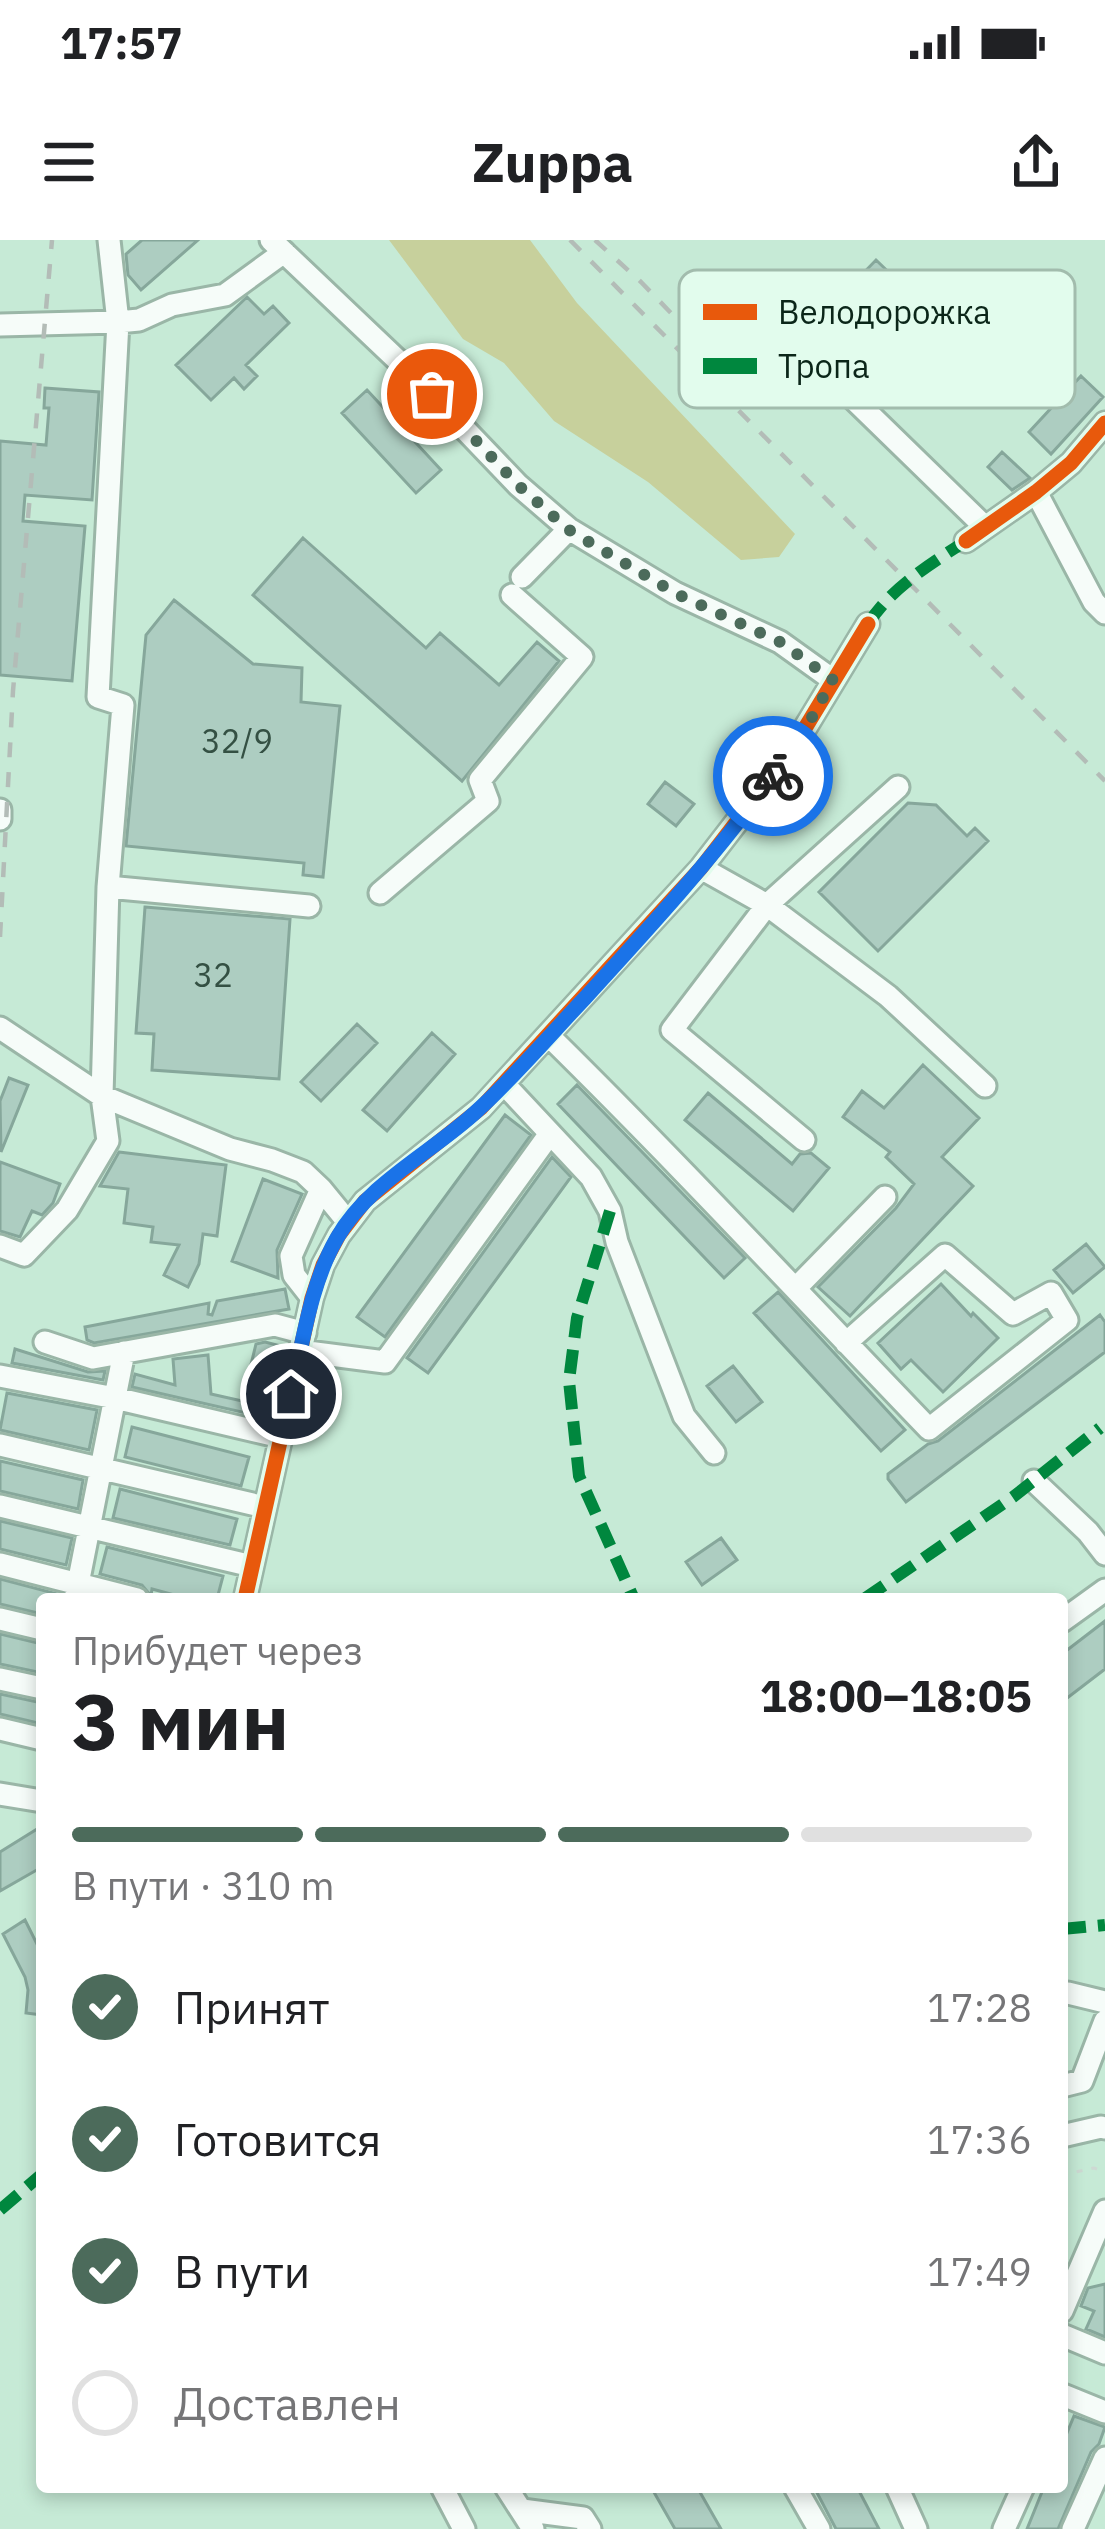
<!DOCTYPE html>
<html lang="ru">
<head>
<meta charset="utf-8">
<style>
	:root { --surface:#fff; --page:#f6f6f6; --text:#202124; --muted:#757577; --line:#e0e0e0; --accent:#4c6b5b }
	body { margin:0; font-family:"IBM Plex Sans",sans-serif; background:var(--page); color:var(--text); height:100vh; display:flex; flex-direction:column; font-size:45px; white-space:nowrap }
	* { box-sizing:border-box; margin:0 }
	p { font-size:39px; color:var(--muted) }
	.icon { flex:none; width:66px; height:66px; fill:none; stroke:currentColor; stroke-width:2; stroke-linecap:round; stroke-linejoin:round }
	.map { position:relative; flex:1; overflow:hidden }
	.panel { position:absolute; left:36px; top:1353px; width:1032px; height:900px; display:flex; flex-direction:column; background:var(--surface); border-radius:12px; box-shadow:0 6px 18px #0003 }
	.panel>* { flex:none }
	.pin { position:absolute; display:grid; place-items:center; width:102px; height:102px; color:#fff; margin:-51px; border:6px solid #fff; border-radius:50%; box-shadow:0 3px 12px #0007 }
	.courier { position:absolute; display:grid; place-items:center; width:120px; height:120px; margin:-60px; border:9px solid #1a73e8; border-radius:50%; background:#fff; color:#222; box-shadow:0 3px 15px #0007 }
	.head em { font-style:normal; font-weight:800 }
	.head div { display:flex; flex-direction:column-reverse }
	.head { display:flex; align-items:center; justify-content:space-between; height:204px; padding:0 36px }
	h1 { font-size:78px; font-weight:800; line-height:90px }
	.bar { display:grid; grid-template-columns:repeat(4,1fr); gap:18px 12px; align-content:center; height:144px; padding:0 36px }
	.bar i { height:15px; border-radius:9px; background:var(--line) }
	.bar .selected { background:var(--accent) }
	.bar p { grid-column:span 4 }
	ol { padding:0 36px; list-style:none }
	li { display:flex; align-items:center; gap:36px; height:132px }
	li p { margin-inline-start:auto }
	li .icon { padding:12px; border-radius:50%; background:var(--accent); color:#fff; stroke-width:4 }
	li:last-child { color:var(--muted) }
	li i { width:66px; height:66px; border:6px solid var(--line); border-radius:50% }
	.status { display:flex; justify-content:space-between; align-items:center; height:84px; padding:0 60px; background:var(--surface); direction:ltr }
	.status svg { height:33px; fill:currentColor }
	header { display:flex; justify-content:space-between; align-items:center; height:156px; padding:0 36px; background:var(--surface); font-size:54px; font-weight:800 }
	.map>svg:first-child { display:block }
	.green { fill:#c7d09c }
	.building { fill:#adcdc1; stroke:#86a79b; stroke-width:3 }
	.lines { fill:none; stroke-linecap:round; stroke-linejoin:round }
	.minor-casing { stroke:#9ab6a7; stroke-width:27 }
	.path { stroke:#ced9d3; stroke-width:3; stroke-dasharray:6 9; stroke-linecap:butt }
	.minor { stroke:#f6fcf9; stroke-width:21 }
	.rail { stroke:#b3bcb7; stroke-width:4.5; stroke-dasharray:15 15; stroke-linecap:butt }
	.quiet { stroke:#00873e; stroke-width:12; stroke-dasharray:24 12; stroke-linecap:butt }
	.cycleway-casing { stroke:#e2fced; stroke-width:22 }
	.cycleway { stroke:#e8590c; stroke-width:15 }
	.done { stroke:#4c6b5b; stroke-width:12; stroke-dasharray:0 21.6 }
	.route { stroke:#1a73e8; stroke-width:15 }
	.labels { text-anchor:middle; stroke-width:9; stroke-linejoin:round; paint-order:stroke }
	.number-label { font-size:33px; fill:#345043 }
	.key { fill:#e2fced; stroke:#a2bcad; stroke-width:3 }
	.key-label { font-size:33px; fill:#0b2619 }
</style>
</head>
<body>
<div class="status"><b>17:57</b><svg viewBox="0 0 49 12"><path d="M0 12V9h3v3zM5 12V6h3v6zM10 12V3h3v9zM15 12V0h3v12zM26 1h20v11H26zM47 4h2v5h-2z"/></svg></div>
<header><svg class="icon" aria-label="menu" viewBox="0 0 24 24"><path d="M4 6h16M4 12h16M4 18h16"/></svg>Zuppa<svg class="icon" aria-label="share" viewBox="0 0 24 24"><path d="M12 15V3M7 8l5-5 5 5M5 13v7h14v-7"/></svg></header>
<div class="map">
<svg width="1105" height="2289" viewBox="0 0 1105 2289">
	<rect width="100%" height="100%" fill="#c6ead6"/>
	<!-- green -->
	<path class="green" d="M389 0H530L577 63 795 294 779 317 741 320 648 242 554 181 504 123 463 99Z"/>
	<!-- building -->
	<path class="building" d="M142 0H198L141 50 128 35 126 14Z
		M876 20 901 44 839 108 814 84Z
		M247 57 264 74 273 66 289 83 246 125 257 136 244 149 234 138 211 160 176 125Z
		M1081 136 1103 157 1051 214 1029 192Z
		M45 148 99 152 92 260 25 255 23 281 85 286 72 441 0 435V201L46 205 49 168H44Z
		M367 150 441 230 416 253 342 173Z
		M1002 212 1030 238 1012 250 988 227Z
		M303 298 426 408 440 393 499 445 537 402 559 421 462 541 253 355Z
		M174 360 253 424 302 428 301 462 340 466 323 637 303 635 304 623 126 606 146 395Z
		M665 542 694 564 676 586 648 564Z
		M908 563 936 565 967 596 975 588 988 601 878 711 819 652Z
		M145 667 290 679 279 839 152 830 154 794 136 793Z
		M357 784 377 803 321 861 301 842Z
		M432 793 455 814 387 891 363 870Z
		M923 825 979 878 942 917 973 946 850 1076 818 1047 896 968 914 944 886 917 890 912 843 877 862 851 884 868Z
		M9 838 28 845 1 912 0 861Z
		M577 845 745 1018 724 1038 558 864Z
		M708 853 792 924 800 914 811 913 829 928 793 971 685 880Z
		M505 875 531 895 385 1097 357 1077Z
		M119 912 226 925 217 996 203 994 199 1024 188 1047 164 1035 179 1005 151 1002 153 987 124 983 128 949 100 946Z
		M552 917 571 937 428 1133 407 1118Z
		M0 922 60 944 53 963 42 975 32 971 20 997 0 991Z
		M263 939 302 954 277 1010 278 1038 232 1021Z
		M1086 1004 1105 1027 1073 1053 1054 1030Z
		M941 1044 971 1076 973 1073 998 1098 943 1152 911 1120 901 1129 878 1103Z
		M285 1049 289 1069 94 1103 87 1100 85 1087 209 1063 208 1074 212 1075 217 1061Z
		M778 1052 905 1190 881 1211 754 1073Z
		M1100 1075 1105 1082V1112L906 1262 888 1239V1234L928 1204 938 1201Z
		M265 1102 277 1105 259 1176 132 1147 135 1134 175 1145 173 1119 208 1115 211 1154 242 1161 256 1104Z
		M15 1109 88 1132 105 1131 103 1140 12 1123Z
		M733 1126 762 1162 736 1182 707 1146Z
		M7 1153 97 1170 89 1210 0 1190Z
		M132 1187 249 1217 241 1246 125 1217Z
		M0 1221 83 1240 78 1269 0 1251Z
		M120 1249 237 1279 230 1305 113 1278Z
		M0 1281 72 1298 66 1325 0 1309Z
		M721 1298 737 1320 702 1345 686 1322Z
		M107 1307 223 1336 217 1359H189L152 1349 151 1356 142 1345 100 1334Z
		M0 1339 61 1355 60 1359H42V1374L0 1364Z
		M1105 1381V1429L1062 1462V1414Z
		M0 1394 42 1404V1433L0 1424Z
		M0 1454 42 1463V1484L0 1474Z
		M42 1586V1627L0 1651V1612Z
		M25 1680 42 1714V1775L26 1773 28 1750 25 1737 3 1694Z
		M1105 2044V2097L1086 2089 1094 2071 1081 2066 1088 2048Z
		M1074 2176 1105 2187 1099 2204 1091 2212 1058 2289H1027L1044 2247H1062V2205Z
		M651 2247H697L721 2289H675Z
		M814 2247H857L879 2289H836Z"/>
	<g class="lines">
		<defs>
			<path id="minor" d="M109 0 118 82 139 80 172 65 225 55 284 12
				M271 0 410 132 518 245 569 289
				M905 70 834 140 985 287
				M0 85 118 82 98 457 123 465 108 647 309 666
				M1036 252 1094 362 1105 373
				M966 301 1036 252 1071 223 1105 183
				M522 337 569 289 675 353 780 402 833 440
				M0 570V579
				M701 628 767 665 888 756 985 846
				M108 647 102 856 230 909 272 920 303 932 321 949 348 982
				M380 653 488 561 480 540 582 417 512 355
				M0 788 102 856 108 901 67 970 24 1015 0 1006
				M549 796C679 924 803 1058 929 1189L1067 1080 1051 1053 1013 1074 945 1015 846 1103
				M504 844 591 937 610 971 617 1002 684 1176 714 1213
				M804 900 672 790 767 665 898 547
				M796 1048 885 957
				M312 1058 294 1035 291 1016 321 949
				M45 1102 93 1118 275 1085 305 1093
				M300 1111 385 1122 549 895
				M0 1136 115 1158 281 1197
				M0 1205 265 1267
				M1034 1241 1088 1292 1105 1314
				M0 1266 252 1326
				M0 1324 137 1359
				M75 1359 124 1112
				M245 1359 312 1058 323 1025 339 995 365 961 481 868 701 628 790 513 868 384
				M0 1379 42 1389
				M1062 1381 1105 1350
				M0 1439 42 1448
				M0 1489 42 1499
				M0 1554 42 1561
				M1068 1753 1105 1762
				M1062 1846 1082 1841 1105 1781
				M1062 1896 1101 1887 1105 1888
				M1062 2071 1105 1971
				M1062 2095 1105 2113
				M1062 2157 1063 2155 1105 2172
				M442 2247 464 2289
				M506 2247 533 2289
				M795 2247 819 2289
				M897 2247 916 2289
				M522 2270 583 2278 590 2289
				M1004 2289 1023 2247
				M1073 2289 1105 2218"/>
		</defs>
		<!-- minor casing -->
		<use href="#minor" class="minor-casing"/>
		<!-- path -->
		<path class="path" d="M1062 1935 1094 1928 1105 1932
			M1063 2115V2136"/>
		<!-- minor -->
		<use href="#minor" class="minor"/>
		<!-- rail -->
		<path class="rail" d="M570 0 1105 541
			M595 0 641 42 699 102
			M0 697 13 451 52 0"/>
		<!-- quiet -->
		<path class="quiet" d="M868 384C891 348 930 324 966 301
			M610 971 577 1078 569 1141 579 1236 634 1359
			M864 1359 1013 1257 1100 1188
			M1062 1689 1105 1685
			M0 1970 42 1934"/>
		<defs>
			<path id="cycleway" d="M966 301 1036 252 1071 223 1105 183
				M245 1359 312 1058 323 1025 339 995 365 961 481 868 701 628 790 513 868 384"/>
		</defs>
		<!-- cycleway casing -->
		<use href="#cycleway" class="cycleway-casing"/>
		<!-- cycleway -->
		<use href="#cycleway" class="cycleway"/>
	</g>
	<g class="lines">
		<!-- done -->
		<path class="done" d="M432 154 518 245 569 290 675 353 780 402 833 440 803 493 773 536"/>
		<!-- route -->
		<path class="route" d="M291 1154C303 1102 310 1045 337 998 369 942 432 913 478 870 516 835 550 795 585 758 651 686 716 615 773 536"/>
	</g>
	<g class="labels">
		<!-- number labels -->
		<g class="number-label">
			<text x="237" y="513">32/9</text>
			<text x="213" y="747">32</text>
		</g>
	</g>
	<!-- legend -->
	<rect x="679" y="30" width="396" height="138" rx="18" class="key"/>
	<rect x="703" y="64" width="54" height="16" fill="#e8590c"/>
	<rect x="703" y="118" width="54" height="16" fill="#00873e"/>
	<g class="key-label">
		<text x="778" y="84">Велодорожка</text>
		<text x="778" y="138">Тропа</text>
	</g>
</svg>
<div class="pin" style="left:432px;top:154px;background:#ea580c"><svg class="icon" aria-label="bag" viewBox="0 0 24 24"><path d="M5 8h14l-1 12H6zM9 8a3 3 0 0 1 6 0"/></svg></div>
<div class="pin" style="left:291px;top:1154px;background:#1f2937"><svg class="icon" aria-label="home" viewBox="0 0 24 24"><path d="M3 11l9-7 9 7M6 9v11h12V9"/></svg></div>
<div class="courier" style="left:773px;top:536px"><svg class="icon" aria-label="bike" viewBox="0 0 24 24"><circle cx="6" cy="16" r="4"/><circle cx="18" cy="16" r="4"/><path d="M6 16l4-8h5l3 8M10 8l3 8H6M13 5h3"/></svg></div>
<section class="panel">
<div class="head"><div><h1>3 мин</h1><p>Прибудет через</p></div><em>18:00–18:05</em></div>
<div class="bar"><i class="selected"></i><i class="selected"></i><i class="selected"></i><i></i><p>В пути · 310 m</p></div>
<ol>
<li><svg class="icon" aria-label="check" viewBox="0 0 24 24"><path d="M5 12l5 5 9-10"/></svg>Принят<p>17:28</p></li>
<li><svg class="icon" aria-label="check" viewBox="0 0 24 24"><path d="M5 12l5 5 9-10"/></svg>Готовится<p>17:36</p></li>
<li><svg class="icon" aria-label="check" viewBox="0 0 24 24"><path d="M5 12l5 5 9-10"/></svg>В пути<p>17:49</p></li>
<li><i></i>Доставлен</li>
</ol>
</section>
</div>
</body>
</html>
